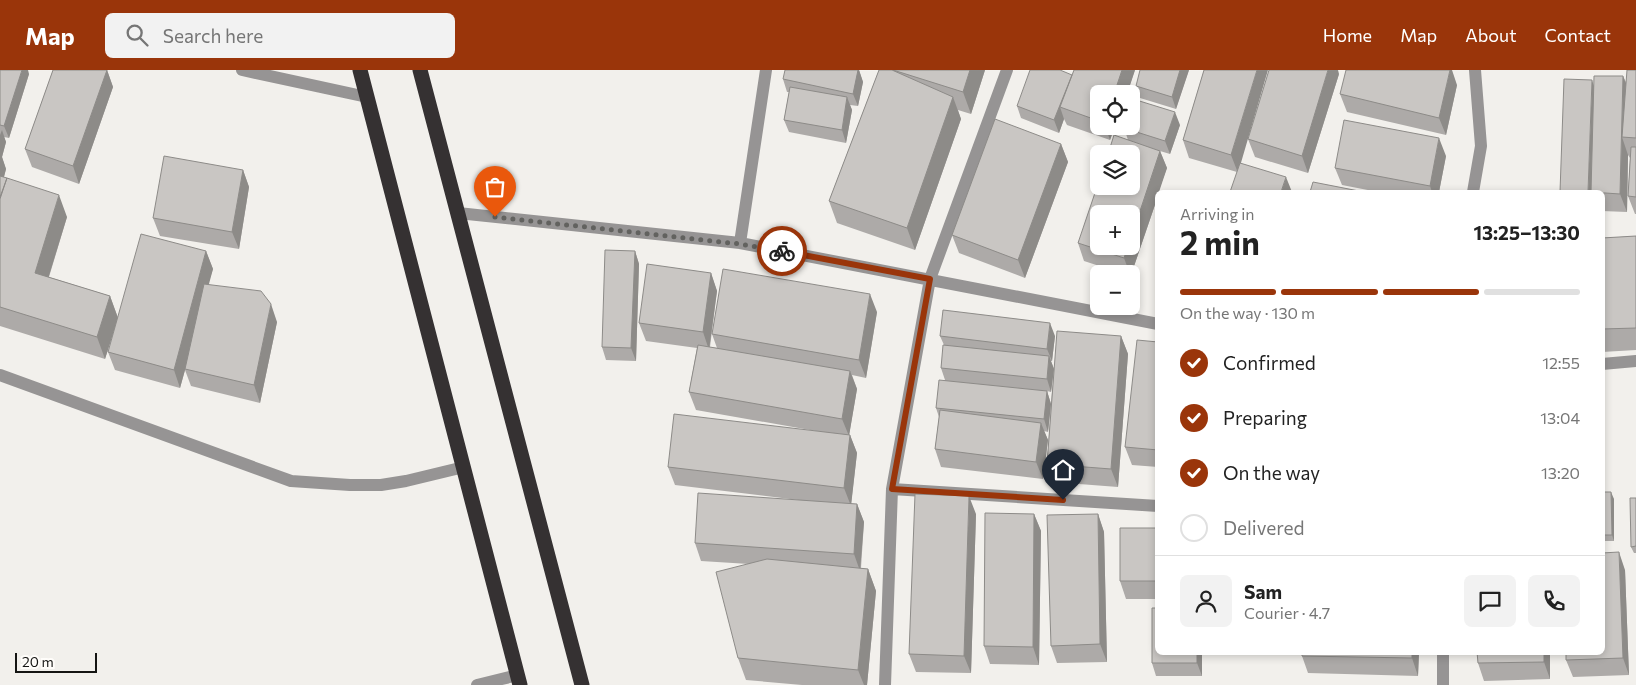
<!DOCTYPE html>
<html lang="en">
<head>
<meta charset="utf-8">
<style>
	:root { --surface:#fff; --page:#f2f2f2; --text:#222; --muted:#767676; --line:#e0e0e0; --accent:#9a350a }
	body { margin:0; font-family:Commissioner,sans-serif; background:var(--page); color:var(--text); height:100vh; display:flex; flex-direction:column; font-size:19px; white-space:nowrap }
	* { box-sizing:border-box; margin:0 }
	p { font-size:16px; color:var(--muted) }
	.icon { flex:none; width:28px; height:28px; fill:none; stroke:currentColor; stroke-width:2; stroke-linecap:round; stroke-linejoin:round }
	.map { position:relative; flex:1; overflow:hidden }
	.drawer { position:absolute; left:1155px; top:120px; width:450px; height:465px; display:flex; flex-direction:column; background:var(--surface); border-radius:8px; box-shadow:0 2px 8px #0003 }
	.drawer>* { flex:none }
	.tools { position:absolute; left:1090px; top:15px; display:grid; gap:10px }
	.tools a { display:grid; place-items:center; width:50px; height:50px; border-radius:8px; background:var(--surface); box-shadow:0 2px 8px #0003; font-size:25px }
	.scale { position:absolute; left:15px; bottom:12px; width:82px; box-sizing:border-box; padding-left:5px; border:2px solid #151513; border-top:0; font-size:14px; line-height:18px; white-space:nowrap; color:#151513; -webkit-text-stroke:4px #fffdfa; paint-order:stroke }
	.pin { position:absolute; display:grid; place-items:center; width:42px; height:42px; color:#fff; margin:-51px -21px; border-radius:50% 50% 50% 0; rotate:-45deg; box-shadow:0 0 5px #0007 }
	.pin .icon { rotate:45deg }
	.courier { position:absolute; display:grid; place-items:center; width:50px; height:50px; margin:-25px; border:4px solid #9a350a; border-radius:50%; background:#fff; color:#222; box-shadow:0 1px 6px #0007 }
	.head em { font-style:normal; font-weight:700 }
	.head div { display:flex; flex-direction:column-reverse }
	.head { display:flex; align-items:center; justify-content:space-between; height:85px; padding:0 25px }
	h1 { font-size:32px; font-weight:700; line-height:38px }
	.bar { display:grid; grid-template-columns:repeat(4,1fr); gap:8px 5px; align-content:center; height:60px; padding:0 25px }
	.bar i { height:6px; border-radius:4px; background:var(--line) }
	.bar .selected { background:var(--accent) }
	.bar p { grid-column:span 4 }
	.line { display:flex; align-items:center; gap:12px; padding:0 25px; border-top:1px solid var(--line) }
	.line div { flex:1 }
	.round { display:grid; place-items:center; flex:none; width:52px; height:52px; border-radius:8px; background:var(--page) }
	ol { padding:0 25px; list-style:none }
	li { display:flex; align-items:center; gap:15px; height:55px }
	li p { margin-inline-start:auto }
	li .icon { padding:5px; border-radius:50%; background:var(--accent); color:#fff; stroke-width:4 }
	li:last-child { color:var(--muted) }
	li i { width:28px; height:28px; border:2px solid var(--line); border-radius:50% }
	header { display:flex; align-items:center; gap:30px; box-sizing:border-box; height:70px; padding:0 25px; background:var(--accent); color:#fff }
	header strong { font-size:24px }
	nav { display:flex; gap:28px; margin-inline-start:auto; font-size:18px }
	.search { width:350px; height:45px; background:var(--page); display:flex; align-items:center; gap:12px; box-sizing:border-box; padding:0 18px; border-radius:8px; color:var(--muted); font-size:19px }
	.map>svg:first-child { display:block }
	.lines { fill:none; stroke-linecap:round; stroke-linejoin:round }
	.minor { stroke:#969494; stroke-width:12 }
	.highway { stroke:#353132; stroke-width:15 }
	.wall { fill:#adaaa8; fill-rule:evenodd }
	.shaded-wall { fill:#8d8b88 }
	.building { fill:#c9c6c3; stroke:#8d8b88 }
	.done { stroke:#62625f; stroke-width:5; stroke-dasharray:0 9 }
	.route { stroke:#9a350a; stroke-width:6 }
</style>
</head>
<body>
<header>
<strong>Map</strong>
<div class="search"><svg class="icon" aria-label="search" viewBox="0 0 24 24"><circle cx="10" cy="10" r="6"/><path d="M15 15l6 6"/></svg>Search here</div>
<nav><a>Home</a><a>Map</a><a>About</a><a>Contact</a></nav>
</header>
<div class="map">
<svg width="1636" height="615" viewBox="0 0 1636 615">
	<rect width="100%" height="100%" fill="#f2f0ec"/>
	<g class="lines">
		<!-- minor -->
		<path class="minor" d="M242 0 367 27
			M1473 122 1481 76 1475 0
			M458 143 740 173 1158 254
			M740 173 766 0
			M1602 294 1636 291
			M0 305 291 411 350 415H381L406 411 464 397
			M892 419 1158 436
			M1443 582V615
			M477 615 518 605
			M885 615 892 419 930 209 1007 0"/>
		<!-- highway -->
		<path class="highway" d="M360 0 520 615
			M420 0 582 615"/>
	</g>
	<!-- wall -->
	<path class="wall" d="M0 0 29 4 9 68 4 67 6 72 2 87 6 99 4 107 67 147 49 207 110 226 118 248 105 289 0 256Z
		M53 0H107L113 17 79 114 32 97 25 79Z
		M859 0 863 12 858 36 850 35 852 40 846 73 789 62 784 50 789 22H787L783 9Z
		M879 0H985L971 44 958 40 961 49 915 180 837 153 829 131Z
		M1074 0H1135L1127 24H1099V56H1115L1110 70 1067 55 1064 49 1059 63 1021 48 1017 36 1072 5Z
		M1189 0 1176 39 1140 28 1136 16Z
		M1204 0 1241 93 1237 102 1189 88 1183 70Z
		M1636 0V144H1635L1628 126 1630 88 1628 85 1627 142 1602 141V122L1594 15 1623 6 1626 12Z
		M1339 4 1308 103 1255 87 1248 69Z
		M1457 15 1446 65 1347 42 1340 24Z
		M1180 55 1170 84 1160 81 1167 98 1158 122V126L1131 205V204H1124L1084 191 1078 173 1128 70 1124 58Z
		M1061 74 1068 92 1025 208 959 183 952 165Z
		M1446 86 1439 122H1378L1342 115 1335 98Z
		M243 100 249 117 239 179 160 166 153 148Z
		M1636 166V280L1602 282V168Z
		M206 181 213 199 208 214 277 252 260 333 191 316 185 300 180 318 115 300 108 282Z
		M635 181 639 194 636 291 606 290 602 277Z
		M711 203 717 221 710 277 717 278 712 264 877 242 866 308 852 305 857 319 849 365H850L857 383 851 434H857L864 452 861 498 868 499 876 521 867 615H802L746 610 738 588 749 494 701 491 695 473 798 430 675 415 668 397 827 363 696 340 689 322 697 278 646 271 639 253Z
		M940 266H1055L1052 291H1051L1054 299 1121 266 1128 284 1118 417 1053 412 1047 394 1051 335 1048 362 1044 361 1048 370 1043 409 941 397 935 379 939 347 936 338 945 310 941 298 944 275ZM1054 299 1051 334 1047 321 1051 322Z
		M1158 272V397L1132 395 1125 377Z
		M1602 422 1614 429V471H1602Z
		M1636 428V483H1634L1631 477Z
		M976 444 971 603 916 602 909 584Z
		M1034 444 1041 461 1039 595 990 594 984 576Z
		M1098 444 1104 462 1107 592 1057 593 1051 576Z
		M1158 458V529H1126L1120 511Z
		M1625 500 1629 605 1573 607 1566 590Z
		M1158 582H1202V606H1156L1152 593Z
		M1302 582H1419L1418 606 1308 603 1302 586Z
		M1477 582H1550V609L1484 611 1478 593Z"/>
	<!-- shaded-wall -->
	<path class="shaded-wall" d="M22 0H28L29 4 9 68 4 56Z
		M107 0 113 17 79 114 73 96Z
		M856 0H859L863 12 858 36 853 24Z
		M970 0H985L971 44 963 22Z
		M1122 0H1135L1127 24H1114Z
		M1180 0H1189L1176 39 1172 27Z
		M1257 0H1268L1238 103 1231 85Z
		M1328 0H1338L1339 4 1308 103 1302 86Z
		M1450 0H1452L1457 15 1446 65 1439 48Z
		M1072 5 1060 37 1064 49 1059 63 1054 50Z
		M1623 6 1630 24 1622 67Z
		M1592 10 1596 22 1593 122H1588Z
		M847 27 852 40 846 73 842 60Z
		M953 27 961 49 915 180 907 158Z
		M1175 42 1180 55 1170 84 1165 71Z
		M1105 56H1115L1110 70Z
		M2 60 6 72 2 87 6 99 2 114 0 110V65Z
		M1622 67 1628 85 1627 142 1620 124Z
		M1439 68 1446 86 1439 122H1432L1430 116Z
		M1061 74 1068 92 1025 208 1018 190Z
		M1160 81 1167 98 1159 122H1158V126L1131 205V204H1130L1124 188 1128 176H1131V168Z
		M243 100 249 117 239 179 232 162Z
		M1286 107 1292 122H1281Z
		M59 125 67 147 43 225 35 203Z
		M206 181 213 199 186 299H185V300L180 318 174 300Z
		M635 181 639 194 636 291 631 278Z
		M711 203 717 221 709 280 703 262Z
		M870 224 877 242 866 308 859 290Z
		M110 226 118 248 105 289 97 267Z
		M271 234 277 252 260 333 254 315Z
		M1050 253 1055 266 1052 291 1047 279Z
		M1121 266 1128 284 1118 417 1111 399Z
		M1049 286 1054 299 1051 322 1047 309Z
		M850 301 857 319 849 366 842 349Z
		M1047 321 1051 334 1048 362 1044 349Z
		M1041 353 1048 370 1043 409 1036 392Z
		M850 365 857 383 851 436 844 418Z
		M1611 422 1614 429V471L1612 465Z
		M969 426 976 444 971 603 964 586Z
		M857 434 864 452 860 501 854 484Z
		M1034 444 1041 461 1039 595 1033 577Z
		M1098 444 1104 462 1107 592 1100 574Z
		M1619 482 1625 500 1629 605 1623 588Z
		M868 499 876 521 867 615H864L858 600Z
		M1197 582H1202V606L1197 593Z
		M1412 582H1419L1418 606 1412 588Z
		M1544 582H1550V609L1544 592Z"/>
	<!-- building -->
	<path class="building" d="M0 0H22L4 56 0 55Z
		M53 0H107L73 96 25 79Z
		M785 0H858L853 24 783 9Z
		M879 0H892L953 27 907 158 829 131Z
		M893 0H970L963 22Z
		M1030 0H1060L1072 5 1054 50 1017 36Z
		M1074 0H1122L1114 24H1099V51L1060 37Z
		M1140 0H1180L1172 27 1136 16Z
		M1204 0H1257L1231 85 1183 70Z
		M1269 0H1328L1302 86 1248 69Z
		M1346 0H1450L1439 48 1340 24Z
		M1627 0H1636V68L1622 67Z
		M1594 6H1623L1620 124 1591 122Z
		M1564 9 1592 10 1588 122H1560Z
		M790 17 847 27 842 60 784 50Z
		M1133 29 1175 42 1165 71 1124 58V56H1131V35Z
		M995 49 1061 74 1018 190 952 165Z
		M1344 50 1439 68 1430 116 1335 98Z
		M1114 65 1160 81 1131 168V144H1099V176H1128L1124 188 1078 173 1099 111V116H1131V84H1108Z
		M1631 77H1636V127L1628 126Z
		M164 86 243 100 232 162 153 148Z
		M1240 93 1286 107 1281 122H1230Z
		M0 106 7 108 0 127Z
		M7 108 59 125 35 203 110 226 97 267 0 237V129Z
		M1313 112 1364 122H1310Z
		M141 164 206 181 174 300 108 282Z
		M1636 166V258L1602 259V168Z
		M605 180 635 181 631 278 602 277Z
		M647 194 711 203 703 262 639 253Z
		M723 199 870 224 859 290 712 264Z
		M204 214 261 221 271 234 254 315 185 299Z
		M943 240 1050 253 1047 279 940 266Z
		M1057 261 1121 266 1111 399 1047 394Z
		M1137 270 1158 272V380L1125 377Z
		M698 275 850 301 842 349 689 322Z
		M943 275 1049 286 1047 309 941 298Z
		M939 310 1047 321 1044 349 936 338Z
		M940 340 1041 353 1036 392 935 379Z
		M674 344 850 365 844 418 668 397Z
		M1602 422H1611L1612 465H1602Z
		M698 423 857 434 854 484 695 473Z
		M915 424 969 426 964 586 909 584Z
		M1630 428H1636V476L1631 477Z
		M985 443 1034 444 1033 577 984 576Z
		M1098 444 1100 574 1051 576 1047 445Z
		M1120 458H1158V511H1120Z
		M1619 482 1623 588 1566 590V582H1602V483Z
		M767 489 868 499 858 600 738 588 716 502Z
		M1152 538H1158V582H1197V593H1152Z
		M1302 582H1412V588L1302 586Z
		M1477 582H1544V592L1478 593Z"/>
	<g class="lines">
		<!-- done -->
		<path class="done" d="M495 147 740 174 782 181"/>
		<!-- route -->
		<path class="route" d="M782 181 930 209 892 419 1063 430"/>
	</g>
</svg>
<div class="tools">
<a><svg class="icon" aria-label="locate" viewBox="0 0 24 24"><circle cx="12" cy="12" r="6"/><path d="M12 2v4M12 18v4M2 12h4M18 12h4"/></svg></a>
<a><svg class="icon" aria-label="layers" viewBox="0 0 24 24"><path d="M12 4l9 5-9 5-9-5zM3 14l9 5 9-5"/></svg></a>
<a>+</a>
<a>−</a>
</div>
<div class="scale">20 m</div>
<div class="pin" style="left:495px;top:147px;background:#ea580c"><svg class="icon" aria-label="bag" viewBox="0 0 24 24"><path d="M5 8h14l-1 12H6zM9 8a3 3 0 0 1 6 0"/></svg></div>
<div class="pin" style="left:1063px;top:430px;background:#1f2937"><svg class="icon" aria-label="home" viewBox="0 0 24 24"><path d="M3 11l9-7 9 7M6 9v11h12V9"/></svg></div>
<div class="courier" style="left:782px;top:181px"><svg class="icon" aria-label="bike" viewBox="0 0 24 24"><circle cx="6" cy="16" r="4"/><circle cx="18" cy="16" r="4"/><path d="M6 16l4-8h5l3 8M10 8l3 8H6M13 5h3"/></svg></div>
<section class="drawer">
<div class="head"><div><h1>2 min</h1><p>Arriving in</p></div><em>13:25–13:30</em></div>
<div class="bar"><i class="selected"></i><i class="selected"></i><i class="selected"></i><i></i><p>On the way · 130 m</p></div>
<ol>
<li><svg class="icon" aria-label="check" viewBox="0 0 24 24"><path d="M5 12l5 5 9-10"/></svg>Confirmed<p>12:55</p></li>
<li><svg class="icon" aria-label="check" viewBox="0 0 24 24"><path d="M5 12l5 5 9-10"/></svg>Preparing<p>13:04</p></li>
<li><svg class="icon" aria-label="check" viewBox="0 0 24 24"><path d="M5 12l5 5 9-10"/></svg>On the way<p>13:20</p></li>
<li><i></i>Delivered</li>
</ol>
<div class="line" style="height:90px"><a class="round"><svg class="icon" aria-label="person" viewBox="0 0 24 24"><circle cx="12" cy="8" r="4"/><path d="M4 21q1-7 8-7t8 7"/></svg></a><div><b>Sam</b><p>Courier · 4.7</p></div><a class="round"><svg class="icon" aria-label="chat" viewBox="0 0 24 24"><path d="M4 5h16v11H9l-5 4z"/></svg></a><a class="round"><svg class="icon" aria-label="phone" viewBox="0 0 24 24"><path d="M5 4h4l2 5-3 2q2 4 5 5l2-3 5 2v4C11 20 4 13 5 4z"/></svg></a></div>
</section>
</div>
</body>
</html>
